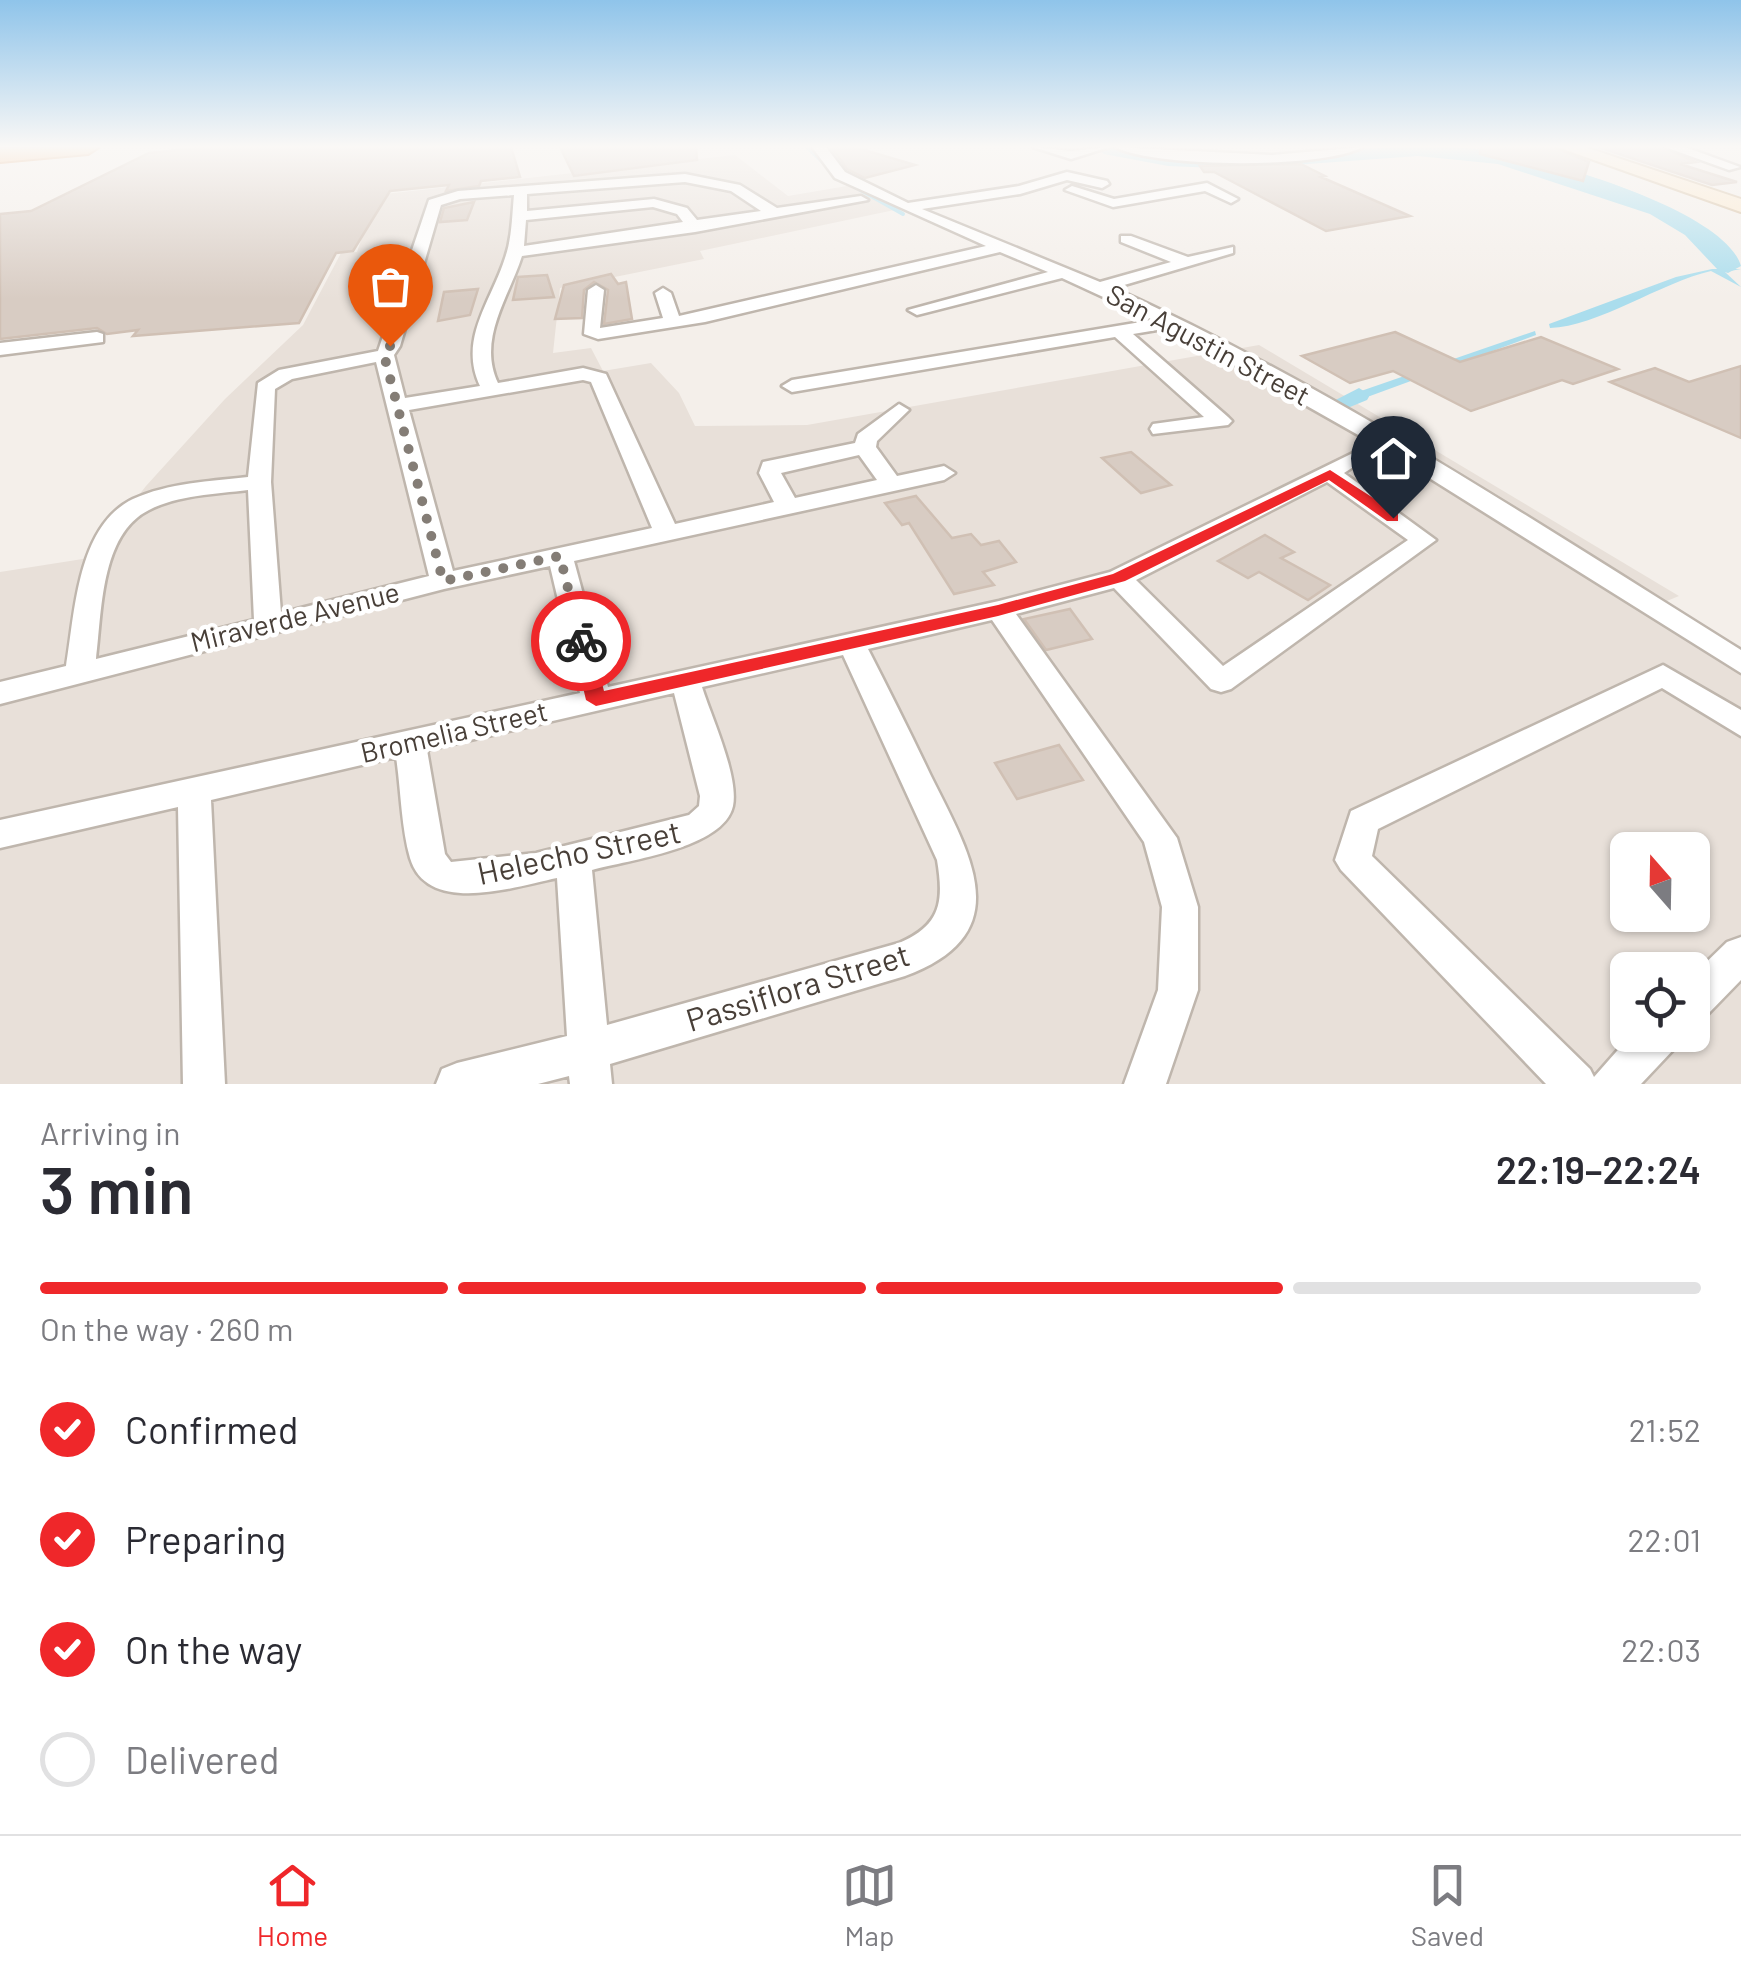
<!DOCTYPE html>
<html lang="en">
<head>
<meta charset="utf-8">
<style>
	:root { --surface:#fff; --page:#f2f2f3; --text:#2b2b33; --muted:#7c7c81; --line:#e1e1e2; --accent:#ef272a }
	body { margin:0; font-family:Barlow,sans-serif; background:var(--page); color:var(--text); height:100vh; display:flex; flex-direction:column; font-size:38px; white-space:nowrap }
	* { box-sizing:border-box; margin:0 }
	p { font-size:32px; color:var(--muted) }
	.icon { flex:none; width:55px; height:55px; fill:none; stroke:currentColor; stroke-width:2; stroke-linecap:round; stroke-linejoin:round }
	.map { position:relative; height:1084px; overflow:hidden }
	.drawer { display:flex; flex-direction:column; background:var(--surface); flex:1 }
	.drawer>* { flex:none }
	.needle { width:65px; rotate:340deg }
	.controls { position:absolute; left:1610px; top:832px; display:grid; gap:20px }
	.controls a { display:grid; place-items:center; width:100px; height:100px; border-radius:15px; background:var(--surface); box-shadow:0 2px 8px #0004; font-size:50px }
	.pin { position:absolute; display:grid; place-items:center; width:85px; height:85px; color:#fff; margin:-102px -42px; border-radius:50% 50% 50% 0; rotate:-45deg; box-shadow:0 0 10px #0007 }
	.pin .icon { rotate:45deg }
	.courier { position:absolute; display:grid; place-items:center; width:100px; height:100px; margin:-50px; border:8px solid #ef272a; border-radius:50%; background:#fff; color:#222; box-shadow:0 2px 12px #0007 }
	.headline em { font-style:normal; font-weight:600 }
	.headline div { display:flex; flex-direction:column-reverse }
	.headline { display:flex; align-items:center; justify-content:space-between; height:170px; padding:0 40px }
	h1 { font-size:65px; font-weight:600; line-height:75px }
	.bar { display:grid; grid-template-columns:repeat(4,1fr); gap:15px 10px; align-content:center; height:120px; padding:0 40px }
	.bar i { height:12px; border-radius:8px; background:var(--line) }
	.bar .on { background:var(--accent) }
	.bar p { grid-column:span 4 }
	ol { padding:0 40px; list-style:none }
	li { display:flex; align-items:center; gap:30px; height:110px }
	li p { margin-inline-start:auto }
	li .icon { padding:10px; border-radius:50%; background:var(--accent); color:#fff; stroke-width:4 }
	li:last-child { color:var(--muted) }
	li i { width:55px; height:55px; border:5px solid var(--line); border-radius:50% }
	.menu { display:flex; justify-content:space-around; align-items:center; height:140px; border-top:2px solid var(--line); background:var(--surface); font-size:28px; color:var(--muted) }
	.menu a { display:grid; justify-items:center; gap:5px }
	.menu .on { color:var(--accent) }
	.map>svg:first-child { display:block }
	.residential { fill:#e8e0d9; fill-rule:evenodd }
	.water { fill:#aadded }
	.lines { fill:none; stroke-linecap:round; stroke-linejoin:round }
	.stream { stroke:#aadded; stroke-width:4 }
	.canal { fill:#aadded; fill-rule:evenodd }
	.river { fill:#aadded; fill-rule:evenodd }
	.building { fill:#d8ccc3; stroke:#d0c0b4; stroke-width:2.5 }
	.street-casing { stroke:#bfb6ad; stroke-width:5 }
	.secondary-casing { stroke:#d4bd9e; stroke-width:4 }
	.highway-casing { stroke:#d68743; stroke-width:4 }
	.street { fill:#fff; fill-rule:evenodd }
	.secondary { fill:#fce9cd; fill-rule:evenodd }
	.highway { fill:#f6b573; fill-rule:evenodd }
	.route { fill:#ef272a }
	.done { stroke:#847d76; stroke-width:10; stroke-dasharray:0 18 }
	.labels { text-anchor:middle; stroke-width:9; stroke-linejoin:round; paint-order:stroke }
	.street-label { font-size:28px; fill:#483f38; stroke:#fff }
	.near-street-label { font-size:32px; fill:#483f38; stroke:#fff }
</style>
</head>
<body>
<div class="map">
<svg width="1741" height="1084" viewBox="0 0 1741 1084">
	<rect width="100%" height="100%" fill="#f4efea"/>
	<!-- residential -->
	<path class="residential" d="M735 155 788 196 847 186 899 209 700 251 704 259 560 288 553 353 591 348 603 371 651 363 679 393 695 426 807 425 1259 345 1679 596 1640 612 1741 674V1084H0V572L89 558 146 486 225 399 303 325 341 253 357 252 376 195ZM1628 850H1692V915H1628ZM1628 970H1692V1035H1628Z"/>
	<!-- water -->
	<path class="water" d="M1413 147C1501 147 1617 176 1693 221 1707 229 1719 248 1730 260H1720L1693 230 1621 196 1554 174 1435 148Z
		M1712 269H1741L1725 272 1741 287 1711 271C1662 282 1597 327 1550 328L1549 324 1676 277Z
		M1535 331 1536 335 1370 396 1359 395 1361 391Z"/>
	<g class="lines">
		<!-- stream -->
		<path class="stream" d="M807 147 841 179 903 214"/>
		<!-- canal -->
		<path class="canal" d="M1359 388 1370 395 1367 400 1333 414 1322 407Z"/>
		<!-- river -->
		<path class="river" d="M1093 147C1142 147 1190 155 1238 155 1315 155 1391 142 1468 148 1526 152 1724 207 1741 266L1728 273 1718 270 1685 235 1650 214 1498 164 1418 156 1241 169 1168 166 1104 154Z"/>
	</g>
	<!-- building -->
	<path class="building" d="M208 147H511L520 177 481 181 479 186 446 191 449 185 390 191 353 251 336 253 299 323 133 336 138 330 107 334 97 328 0 339V214L31 211 149 153Z
		M560 147H696L697 160 574 176Z
		M831 147H854L915 165 865 178 847 169Z
		M1481 147H1554L1589 162 1583 181 1480 154Z
		M1598 147H1662L1696 162 1680 164 1737 182 1712 185Z
		M1301 164 1325 176 1321 177 1410 216 1326 231 1214 172H1204L1200 166Z
		M474 202 467 220 440 222 444 208Z
		M611 274 618 284 626 282 632 319 604 324 608 290 594 282 584 290 582 318 555 319 564 285Z
		M547 275 554 297 513 300 518 277Z
		M478 289 470 315 438 321 444 292Z
		M1395 332 1460 362 1541 337 1618 369 1573 384 1562 380 1471 411 1393 371 1350 383 1302 356Z
		M1741 366V438L1610 382 1655 368 1689 382Z
		M1131 452 1171 485 1141 493 1102 458Z
		M916 496 952 538 971 534 981 545 999 541 1016 562 983 572 994 585 954 594 909 523 902 525 885 503Z
		M1265 535 1294 552 1281 558 1330 585 1308 600 1259 572 1248 578 1218 561Z
		M1070 609 1092 639 1046 650 1024 619Z
		M1059 745 1083 780 1017 799 995 763Z"/>
	<g class="lines">
		<defs>
			<path id="street" d="M812 147H826L845 172 908 203 1019 186 1067 172 1107 181 1109 184 1102 188 1067 180 1020 194 922 209 1100 282 1171 262 1121 242V236H1131L1188 257 1233 247V253L1114 288C1334 388 1537 523 1741 650V673L1383 449 1169 328 1133 334 1228 417 1232 421 1228 425 1153 434 1150 429 1153 424 1204 417 1115 337 792 392 782 386 792 380 1153 320 1062 278 917 315 908 310 1048 272 1000 252 705 322 598 339 584 334 588 290 596 285 604 290 600 328 663 318 655 293 663 288 671 293 679 316 986 246 835 178Z
				M1033 147 1071 151 1109 147 1071 159Z
				M1115 147 1272 155 1363 147C1322 169 1156 168 1115 147Z
				M1665 147H1685L1740 167 1729 170Z
				M685 174 740 185 777 208 861 196 868 200 695 232 522 256C509 297 477 339 498 383L583 368 606 374 675 524 774 502 759 473 763 462 855 443 858 434 899 404 909 410 877 441 876 447 897 476 944 466 955 473 944 480 574 561 608 687 999 601 1110 572 1353 453 1364 460 1344 473 1436 540 1231 689 1221 692 1211 689 1114 588 1016 614 1177 838 1198 907V990L1166 1084H1124L1158 990 1162 907 1144 842 992 620 868 649C889 690 910 732 930 774 969 853 1021 933 905 976L610 1064 612 1084H570L569 1076 538 1084H436L442 1069 457 1063 567 1036 557 878C514 887 427 916 410 858 401 827 401 790 396 757L211 800 225 1084H183L178 807 0 848V820L580 693 550 566 444 589 0 704V682L66 666C75 613 77 526 133 499 168 483 211 481 248 477L258 383 279 370 378 351 429 200 458 191ZM685 182 731 191 761 211 697 220 687 208 654 199 527 211V194ZM514 195C512 216 512 238 505 258 491 302 458 339 480 386L405 398 394 355 400 346 441 205 460 199ZM653 207 677 214 683 222 524 246 526 220ZM376 362 429 576 281 613 271 482 275 389 292 379ZM583 380 591 382 652 528 453 571 409 410ZM859 455 877 480 795 498 781 473ZM1327 482 1408 540 1223 666 1136 580ZM248 490 254 620 96 659C102 613 100 534 149 510 178 495 216 494 248 490ZM843 655 937 860C944 902 941 925 899 943L607 1025 592 870C629 860 724 848 733 806 739 776 711 716 702 687ZM674 693 700 796 699 806 689 815 536 853 451 862 445 854 427 750Z
				M1207 183 1238 199 1231 203 1205 191 1113 207 1065 190 1072 186 1114 199Z
				M97 332 103 334V342L0 355V343Z
				M1663 665 1741 710V736L1662 688 1378 829 1372 856 1590 1069 1594 1077 1631 1035H1680L1674 1049 1641 1084H1546L1341 870 1335 860 1351 811Z
				M1741 937V980L1706 1016 1692 1022V976L1727 942Z"/>
			<path id="secondary" d="M1557 147H1585L1741 199V212Z"/>
			<path id="highway" d="M99 147 88 154 0 162V148Z"/>
		</defs>
		<!-- street casing -->
		<use href="#street" class="street-casing"/>
		<!-- secondary casing -->
		<use href="#secondary" class="secondary-casing"/>
		<!-- highway casing -->
		<use href="#highway" class="highway-casing"/>
		<!-- street -->
		<use href="#street" class="street"/>
		<!-- secondary -->
		<use href="#secondary" class="secondary"/>
		<!-- highway -->
		<use href="#highway" class="highway"/>
	</g>
	<!-- sky -->
	<linearGradient id="sky" x2="0" y2="1"><stop stop-color="#8fc4ea"/><stop offset="0.49" stop-color="#faf8f6"/><stop offset="1" stop-color="#faf8f6" stop-opacity="0"/></linearGradient>
	<rect width="1741" height="299" fill="url(#sky)"/>
	<!-- route -->
	<path class="route" d="M1330 470 1398 514V521H1387L1329 480 1125 581 998 616 596 706 586 700 572 641 575 637H588L591 641 604 691 998 605 1113 574Z"/>
	<g class="lines">
		<!-- done -->
		<path class="done" d="M390 346 384 355 443 581 560 556 581 641"/>
	</g>
	<g class="labels">
		<!-- street labels -->
		<g class="street-label">
			<text transform="translate(1208 345) rotate(28)" y="10">San Agustin Street</text>
			<text transform="translate(295 617) rotate(-14)" y="10">Miraverde Avenue</text>
			<text transform="translate(454 732) rotate(-13)" y="10">Bromelia Street</text>
		</g>
		<!-- near-street labels -->
		<g class="near-street-label">
			<text transform="translate(579 853) rotate(-12)" y="11">Helecho Street</text>
			<text transform="translate(798 988) rotate(-17)" y="11">Passiflora Street</text>
		</g>
	</g>
</svg>
<div class="controls">
<a><svg class="needle" viewBox="-14 -14 28 28"><path d="M0-13l5 13h-10z" fill="#e53935"/><path d="M0 13l5-13h-10z" fill="#7c7c81"/></svg></a>
<a><svg class="icon" aria-label="locate" viewBox="0 0 24 24"><circle cx="12" cy="12" r="6"/><path d="M12 2v4M12 18v4M2 12h4M18 12h4"/></svg></a>
</div>
<div class="pin" style="left:390px;top:346px;background:#ea580c"><svg class="icon" aria-label="bag" viewBox="0 0 24 24"><path d="M5 8h14l-1 12H6zM9 8a3 3 0 0 1 6 0"/></svg></div>
<div class="pin" style="left:1393px;top:518px;background:#1f2937"><svg class="icon" aria-label="home" viewBox="0 0 24 24"><path d="M3 11l9-7 9 7M6 9v11h12V9"/></svg></div>
<div class="courier" style="left:581px;top:641px"><svg class="icon" aria-label="bike" viewBox="0 0 24 24"><circle cx="6" cy="16" r="4"/><circle cx="18" cy="16" r="4"/><path d="M6 16l4-8h5l3 8M10 8l3 8H6M13 5h3"/></svg></div>
</div>
<section class="drawer">
<div class="headline"><div><h1>3 min</h1><p>Arriving in</p></div><em>22:19–22:24</em></div>
<div class="bar"><i class="on"></i><i class="on"></i><i class="on"></i><i></i><p>On the way · 260 m</p></div>
<ol>
<li><svg class="icon" aria-label="check" viewBox="0 0 24 24"><path d="M5 12l5 5 9-10"/></svg>Confirmed<p>21:52</p></li>
<li><svg class="icon" aria-label="check" viewBox="0 0 24 24"><path d="M5 12l5 5 9-10"/></svg>Preparing<p>22:01</p></li>
<li><svg class="icon" aria-label="check" viewBox="0 0 24 24"><path d="M5 12l5 5 9-10"/></svg>On the way<p>22:03</p></li>
<li><i></i>Delivered</li>
</ol>
</section>
<nav class="menu">
<a class="on"><svg class="icon" aria-label="home" viewBox="0 0 24 24"><path d="M3 11l9-7 9 7M6 9v11h12V9"/></svg>Home</a>
<a><svg class="icon" aria-label="map" viewBox="0 0 24 24"><path d="M3 6l6-2 6 2 6-2v14l-6 2-6-2-6 2zM9 4v14M15 6v14"/></svg>Map</a>
<a><svg class="icon" aria-label="saved" viewBox="0 0 24 24"><path d="M7 4h10v16l-5-4-5 4z"/></svg>Saved</a>
</nav>
</body>
</html>
